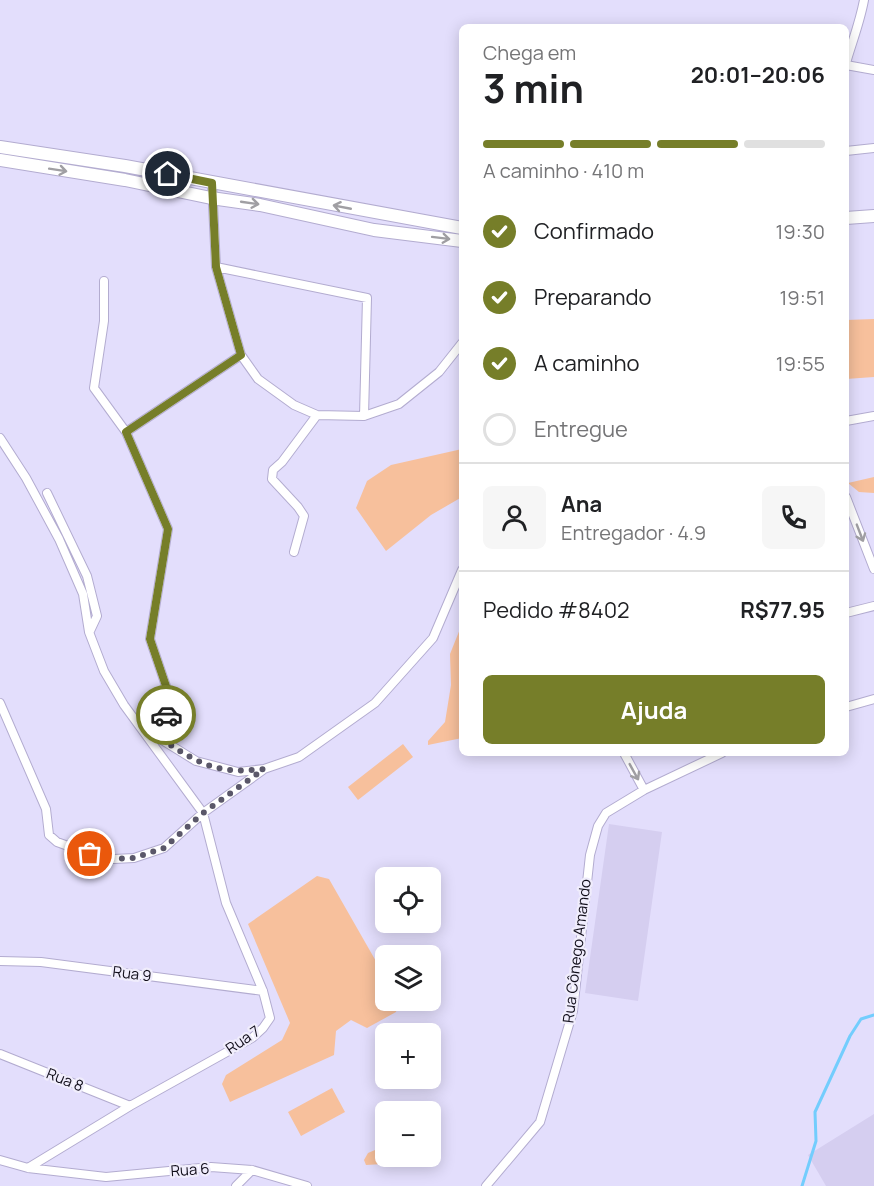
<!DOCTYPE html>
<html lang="pt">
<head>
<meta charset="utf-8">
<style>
	:root { --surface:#fff; --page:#f6f6f6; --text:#202124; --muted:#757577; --line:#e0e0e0; --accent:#767e29 }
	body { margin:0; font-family:Manrope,sans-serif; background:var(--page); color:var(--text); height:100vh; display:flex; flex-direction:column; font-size:22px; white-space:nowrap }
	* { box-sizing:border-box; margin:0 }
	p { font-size:20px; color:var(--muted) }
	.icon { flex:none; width:33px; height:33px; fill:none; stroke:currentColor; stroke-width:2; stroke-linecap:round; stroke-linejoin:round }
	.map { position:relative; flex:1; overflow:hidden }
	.drawer { position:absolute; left:459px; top:24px; width:390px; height:732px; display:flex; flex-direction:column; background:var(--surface); border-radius:9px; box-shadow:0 3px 15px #0003 }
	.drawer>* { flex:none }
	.controls { position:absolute; left:375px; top:867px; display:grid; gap:12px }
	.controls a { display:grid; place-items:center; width:66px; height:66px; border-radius:9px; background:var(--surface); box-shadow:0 3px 15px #0003; font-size:30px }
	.pin { position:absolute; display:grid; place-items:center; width:51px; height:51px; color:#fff; margin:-26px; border:3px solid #fff; border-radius:50%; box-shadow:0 2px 6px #0007 }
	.courier { position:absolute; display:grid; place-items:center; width:60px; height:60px; margin:-30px; border:4px solid #767e29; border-radius:50%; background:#fff; color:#222; box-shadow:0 2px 8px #0007 }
	.head em { font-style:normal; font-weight:700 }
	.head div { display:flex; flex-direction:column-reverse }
	.head { display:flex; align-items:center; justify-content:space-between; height:102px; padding:0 24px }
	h1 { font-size:39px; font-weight:700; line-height:45px }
	.bar { display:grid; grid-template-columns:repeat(4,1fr); gap:9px 6px; align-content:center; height:72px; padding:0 24px }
	.bar i { height:8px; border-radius:4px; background:var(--line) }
	.bar .active { background:var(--accent) }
	.bar p { grid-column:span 4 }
	.line { display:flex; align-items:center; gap:15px; padding:0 24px; border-top:2px solid var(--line) }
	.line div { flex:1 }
	.round { display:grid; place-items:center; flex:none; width:63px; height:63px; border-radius:9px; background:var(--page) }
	ol { padding:0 24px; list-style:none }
	li { display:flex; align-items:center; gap:18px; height:66px }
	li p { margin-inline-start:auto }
	li .icon { padding:6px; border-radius:50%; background:var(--accent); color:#fff; stroke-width:4 }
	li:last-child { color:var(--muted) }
	li i { width:33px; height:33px; border:3px solid var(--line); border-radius:50% }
	.action { display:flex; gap:12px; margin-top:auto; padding:12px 24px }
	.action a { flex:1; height:69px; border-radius:9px; background:var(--accent); color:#fff; font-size:24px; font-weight:700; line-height:69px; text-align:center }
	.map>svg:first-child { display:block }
	.built { fill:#d5cef0 }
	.green { fill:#f7c09c }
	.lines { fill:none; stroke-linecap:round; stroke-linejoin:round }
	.stream { stroke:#73cdfd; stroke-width:3 }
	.street-casing { stroke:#b3acd0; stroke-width:10 }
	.secondary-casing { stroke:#b3acd0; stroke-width:14 }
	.street { stroke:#fff; stroke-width:8 }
	.secondary { stroke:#fff; stroke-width:12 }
	.oneway { stroke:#a09fa3 }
	.done { stroke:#5a5769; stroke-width:6; stroke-dasharray:0 10.8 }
	.route { stroke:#767e29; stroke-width:8 }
	.labels { text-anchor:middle; stroke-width:4.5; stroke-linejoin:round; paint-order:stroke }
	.street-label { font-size:15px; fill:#110e1a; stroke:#f0edfc }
</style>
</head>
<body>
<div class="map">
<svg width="874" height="1186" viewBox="0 0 874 1186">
	<rect width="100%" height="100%" fill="#e3defc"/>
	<!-- built -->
	<path class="built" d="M609 824 662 832 638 1001 585 993Z
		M874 1114V1186H826L808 1155Z"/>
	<!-- green -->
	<path class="green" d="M874 319V377L846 379V320Z
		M462 449V497L431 515 386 551 356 508 367 481 391 465Z
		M874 477V493L859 492 848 483Z
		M462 624V738L428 745V741L445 722 451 685 450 654Z
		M403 744 413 757 358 800 348 787Z
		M317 876 329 879 385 977 386 1000 399 1001 396 1012 367 1028 351 1020 336 1031 334 1055 230 1102 222 1084 226 1075 282 1040 290 1023 248 924Z
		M332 1088 345 1112 301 1136 288 1112Z
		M375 1150 382 1157 383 1164 366 1165 364 1160 368 1153Z"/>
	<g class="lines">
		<!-- stream -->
		<path class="stream" d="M802 1186 816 1141 815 1112 850 1036 861 1019 874 1015"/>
		<defs>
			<path id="street" d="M846 63C852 42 860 22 864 0
				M846 65 874 70
				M846 151 874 148
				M212 183 216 267 241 355 258 379 294 405 317 415 364 416 399 404 439 372 462 343
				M216 267 367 298 364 416
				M104 281V321L94 388 126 432 168 529 150 639 167 689 166 742
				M846 421 874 416
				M126 432 241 355
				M0 438 26 478 59 539 83 594 89 632 104 671 124 705 203 813 226 903 263 991 270 1018 263 1028 252 1038 130 1106 28 1168
				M47 493 87 576 97 616 90 631
				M846 497 874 569
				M294 552 304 516 298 507 272 479 273 470 282 462 317 415
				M846 613 874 606
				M0 703 46 809 49 835 57 842 90 854 114 859 134 858 164 848 203 813 263 770
				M846 707 874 699
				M146 730 196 761 238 772 264 769 299 757 375 703 433 638 462 570
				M624 753 644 790
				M0 961 41 962 263 991
				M0 1054 130 1106
				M0 1160 28 1168 106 1177 211 1167 252 1170 307 1186
				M236 1186 252 1170
				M486 1186 540 1122 573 1011 590 855 598 826 606 813 644 790 722 753"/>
			<path id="secondary" d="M0 147 125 166 462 228
				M0 160 125 180 211 198 260 205 374 230 462 241
				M846 218 874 216"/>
		</defs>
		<!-- street casing -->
		<use href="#street" class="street-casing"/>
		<!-- secondary casing -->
		<use href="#secondary" class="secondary-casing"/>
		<!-- street -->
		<use href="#street" class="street"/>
		<!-- secondary -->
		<use href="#secondary" class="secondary"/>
	</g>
	<!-- one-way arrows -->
	<defs><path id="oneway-shaft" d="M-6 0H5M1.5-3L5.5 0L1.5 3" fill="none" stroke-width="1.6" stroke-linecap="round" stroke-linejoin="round" transform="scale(1.5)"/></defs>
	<g class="oneway">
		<use href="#oneway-shaft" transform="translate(58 170) rotate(9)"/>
		<use href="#oneway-shaft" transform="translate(250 203) rotate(8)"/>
		<use href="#oneway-shaft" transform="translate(342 207) rotate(-169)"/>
		<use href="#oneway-shaft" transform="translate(441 238) rotate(7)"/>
		<use href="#oneway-shaft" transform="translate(860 533) rotate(69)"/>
		<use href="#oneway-shaft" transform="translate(634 772) rotate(61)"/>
	</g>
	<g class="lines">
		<!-- done -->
		<path class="done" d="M90 854 114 859 134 858 164 848 203 813 264 769C220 774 202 766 166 742V715"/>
		<!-- route -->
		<path class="route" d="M166 715 167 689 150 639 168 529 126 432 241 355 216 267 212 183 168 174"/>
	</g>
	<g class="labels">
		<!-- street labels -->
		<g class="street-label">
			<text transform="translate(577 951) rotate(-83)" y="5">Rua Cônego Amando</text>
			<text transform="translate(132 974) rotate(7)" y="5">Rua 9</text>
			<text transform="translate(243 1040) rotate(-34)" y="5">Rua 7</text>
			<text transform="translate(65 1080) rotate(22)" y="5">Rua 8</text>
			<text transform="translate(190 1170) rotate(-4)" y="5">Rua 6</text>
		</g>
	</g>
</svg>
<div class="controls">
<a><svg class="icon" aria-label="locate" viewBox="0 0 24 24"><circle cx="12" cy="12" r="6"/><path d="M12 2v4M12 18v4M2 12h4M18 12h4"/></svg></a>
<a><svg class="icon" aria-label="layers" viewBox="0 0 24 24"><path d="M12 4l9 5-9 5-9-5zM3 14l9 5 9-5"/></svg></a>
<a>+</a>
<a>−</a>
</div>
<div class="pin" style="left:90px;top:854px;background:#ea580c"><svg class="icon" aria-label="bag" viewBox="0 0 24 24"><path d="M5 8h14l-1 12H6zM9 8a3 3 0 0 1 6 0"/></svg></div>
<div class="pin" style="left:168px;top:174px;background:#1f2937"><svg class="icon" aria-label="home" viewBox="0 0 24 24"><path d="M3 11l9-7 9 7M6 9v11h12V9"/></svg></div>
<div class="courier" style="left:166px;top:715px"><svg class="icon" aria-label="car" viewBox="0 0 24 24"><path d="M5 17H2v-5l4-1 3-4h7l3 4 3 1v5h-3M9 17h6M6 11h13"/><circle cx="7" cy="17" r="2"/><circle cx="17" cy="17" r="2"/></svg></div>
<section class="drawer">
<div class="head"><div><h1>3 min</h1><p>Chega em</p></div><em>20:01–20:06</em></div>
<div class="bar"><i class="active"></i><i class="active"></i><i class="active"></i><i></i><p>A caminho · 410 m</p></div>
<ol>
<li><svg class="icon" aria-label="check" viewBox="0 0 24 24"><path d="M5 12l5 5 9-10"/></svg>Confirmado<p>19:30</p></li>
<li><svg class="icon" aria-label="check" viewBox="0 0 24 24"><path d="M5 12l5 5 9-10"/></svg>Preparando<p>19:51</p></li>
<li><svg class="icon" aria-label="check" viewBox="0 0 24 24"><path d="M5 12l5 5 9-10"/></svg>A caminho<p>19:55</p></li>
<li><i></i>Entregue</li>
</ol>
<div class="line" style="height:108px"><a class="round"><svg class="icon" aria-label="person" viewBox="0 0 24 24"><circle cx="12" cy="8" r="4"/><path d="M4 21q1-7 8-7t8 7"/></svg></a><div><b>Ana</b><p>Entregador · 4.9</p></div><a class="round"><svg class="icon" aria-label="phone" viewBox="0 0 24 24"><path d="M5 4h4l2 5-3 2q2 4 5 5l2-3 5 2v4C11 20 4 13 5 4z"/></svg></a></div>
<div class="line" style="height:78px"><div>Pedido #8402</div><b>R$77.95</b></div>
<div class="action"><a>Ajuda</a></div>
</section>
</div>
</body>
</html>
